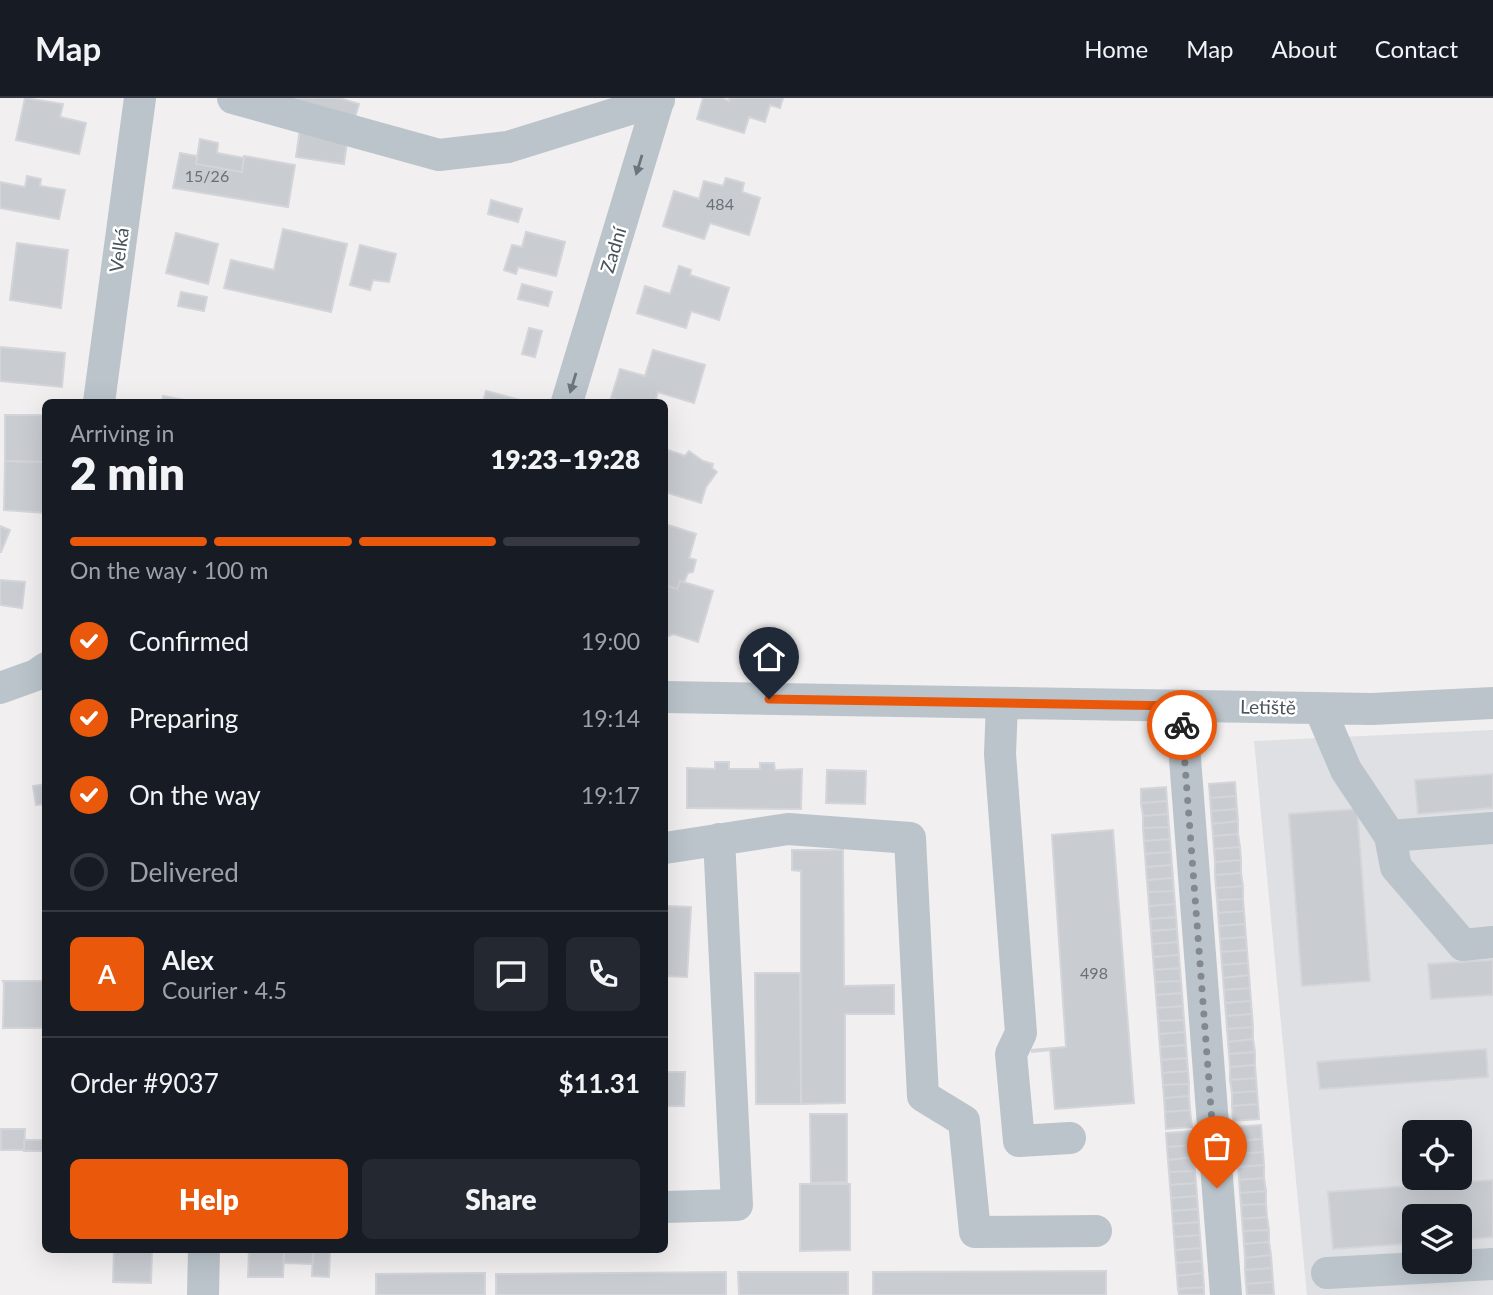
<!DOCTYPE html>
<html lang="en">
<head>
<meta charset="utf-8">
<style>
	:root { --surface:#171b24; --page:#242831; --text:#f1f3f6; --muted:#9ea1a6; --line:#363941; --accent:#ea580c }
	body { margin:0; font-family:Lato,sans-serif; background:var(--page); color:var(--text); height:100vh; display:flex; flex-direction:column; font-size:26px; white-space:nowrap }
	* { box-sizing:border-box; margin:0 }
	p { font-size:23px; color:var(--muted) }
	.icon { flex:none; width:38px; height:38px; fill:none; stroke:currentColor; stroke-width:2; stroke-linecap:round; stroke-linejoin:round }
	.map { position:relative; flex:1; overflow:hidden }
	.side { position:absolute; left:42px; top:301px; width:626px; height:854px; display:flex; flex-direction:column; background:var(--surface); border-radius:10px; box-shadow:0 7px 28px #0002 }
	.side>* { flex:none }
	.tools { position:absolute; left:1402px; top:1022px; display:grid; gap:14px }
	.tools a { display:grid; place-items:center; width:70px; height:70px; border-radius:10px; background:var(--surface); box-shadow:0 7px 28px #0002; font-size:35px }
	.pin { position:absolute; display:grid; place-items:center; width:60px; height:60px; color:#fff; margin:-72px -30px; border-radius:50% 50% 50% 0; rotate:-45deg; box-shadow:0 0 7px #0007 }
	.pin .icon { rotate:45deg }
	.courier { position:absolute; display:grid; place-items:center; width:70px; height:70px; margin:-35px; border:5px solid #ea580c; border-radius:50%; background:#fff; color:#222; box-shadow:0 2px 9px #0007 }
	.headline em { font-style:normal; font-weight:800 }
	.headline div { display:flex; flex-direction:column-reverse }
	.headline { display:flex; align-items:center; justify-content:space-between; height:119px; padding:0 28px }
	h1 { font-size:46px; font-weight:800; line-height:52px }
	.bar { display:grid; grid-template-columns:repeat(4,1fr); gap:10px 7px; align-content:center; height:84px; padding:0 28px }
	.bar i { height:9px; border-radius:5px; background:var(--line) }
	.bar .active { background:var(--accent) }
	.bar p { grid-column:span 4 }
	.line { display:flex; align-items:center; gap:18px; padding:0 28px; border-top:2px solid var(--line) }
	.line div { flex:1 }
	.round { display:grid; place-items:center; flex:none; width:74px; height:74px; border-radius:10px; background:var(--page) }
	ol { padding:0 28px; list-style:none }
	li { display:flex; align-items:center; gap:21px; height:77px }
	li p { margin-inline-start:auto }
	li .icon { padding:7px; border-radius:50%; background:var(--accent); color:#fff; stroke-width:4 }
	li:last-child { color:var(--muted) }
	li i { width:38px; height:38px; border:4px solid var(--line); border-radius:50% }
	.action { display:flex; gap:14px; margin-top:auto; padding:14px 28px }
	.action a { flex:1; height:80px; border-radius:10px; background:var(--accent); color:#fff; font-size:28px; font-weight:800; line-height:80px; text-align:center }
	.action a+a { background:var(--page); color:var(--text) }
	header { display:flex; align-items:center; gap:42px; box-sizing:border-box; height:98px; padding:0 35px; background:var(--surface); border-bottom:2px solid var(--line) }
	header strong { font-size:33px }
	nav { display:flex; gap:38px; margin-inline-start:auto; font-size:24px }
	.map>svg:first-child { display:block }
	.airport { fill:#dee0e3; fill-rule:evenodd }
	.building { fill:#c9ccd1; stroke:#d3d5da; stroke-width:2 }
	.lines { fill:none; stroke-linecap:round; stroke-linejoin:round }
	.minor { stroke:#bbc4cb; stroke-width:32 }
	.oneway { fill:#6a757d }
	.done { stroke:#838a8f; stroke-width:7; stroke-dasharray:0 12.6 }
	.route { stroke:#ea580c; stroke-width:9 }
	.labels { text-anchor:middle; stroke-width:5; stroke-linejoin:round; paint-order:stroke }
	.number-label { font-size:16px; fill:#687178 }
	.street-label { font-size:19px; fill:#48535b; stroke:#fff }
</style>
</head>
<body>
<header>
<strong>Map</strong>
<nav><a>Home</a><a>Map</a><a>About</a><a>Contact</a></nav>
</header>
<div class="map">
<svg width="1493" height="1197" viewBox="0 0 1493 1197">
	<rect width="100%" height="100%" fill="#f1efef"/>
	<!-- airport -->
	<path class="airport" d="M1493 632V1197H1307L1254 643ZM1414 1034H1460V1080H1414ZM1414 1118H1460V1164H1414Z"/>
	<!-- building -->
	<path class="building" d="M25 0 63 6 60 19 86 25 79 56 16 42Z
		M277 0H339L359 6 354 23Z
		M703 0H721L729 3 730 0H783L780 10 770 7 765 24 749 19 744 35 697 21Z
		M300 31 347 44 344 66 296 59Z
		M200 41 218 45 217 55 244 60 242 74 196 66Z
		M180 55 197 58 196 66 242 74 244 58 295 67 288 109 173 90Z
		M27 78 41 81 40 88 65 92 59 121 0 110V84L25 89Z
		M726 80 744 85 742 94 760 100 749 137 710 125 704 141 663 128 674 93 699 101 704 83 723 88Z
		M491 102 522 111 518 124 488 116Z
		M283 131 347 146 331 214 224 190 231 162 274 172Z
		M526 134 565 144 556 178 518 169 516 176 504 172 512 147 522 149Z
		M176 135 218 146 208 186 166 175Z
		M17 145 68 152 61 210 10 202Z
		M360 147 396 156 389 184 373 182 370 192 350 187Z
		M679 168 691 172 690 177 729 190 719 222 691 213 686 230 637 215 645 188 670 196Z
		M522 186 552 194 548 208 518 201Z
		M181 194 207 199 204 213 178 208Z
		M529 230 542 233 535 259 522 256Z
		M0 249 65 255 62 289 0 283Z
		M653 252 705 267 694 305 658 294 655 304H625L611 300 620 271 645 278Z
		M486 293 524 303V304H483Z
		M163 298 195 304H162Z
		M5 317H46V364L5 363Z
		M665 351 685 358 689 353 703 363 713 366 712 370 717 374 706 389 701 405 665 394Z
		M5 363 46 364V415L4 412Z
		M665 426 696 436 689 460 696 462 693 474 688 475 684 484 680 483 677 491 665 487Z
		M0 428 10 432 1 454H0Z
		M0 482 25 484 22 510 0 507Z
		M680 483 713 493 698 544 674 536 665 539V487L677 491Z
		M715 664H729V671H760V665H774L775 672 802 671 801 711 687 710V670L715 671Z
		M827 672 866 673 865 706 826 705Z
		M1493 676V710L1418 716 1415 682Z
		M1235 684 1236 698 1210 700 1209 686Z
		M46 686V706L36 707 33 688Z
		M1166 689 1167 703 1141 705V691Z
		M1236 698 1237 711 1211 713 1210 700Z
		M1167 703 1168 716 1143 718 1141 705Z
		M1237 711 1238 723 1212 726 1211 713Z
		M1357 711 1370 883 1302 888 1289 716Z
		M1168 716 1169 729 1143 730V718Z
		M1238 723V736L1213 738 1212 726Z
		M1169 729 1170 741 1144 743 1143 730Z
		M1113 732 1134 1005 1055 1011 1050 952 1032 954V952L1066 949 1052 737Z
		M1238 736 1240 749 1214 751 1213 738Z
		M1170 741 1171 754 1145 756 1144 743Z
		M1240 749 1241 762 1215 764 1214 751Z
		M792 752H843L844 888 894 887V916H845V1005L801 1006V773L792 772Z
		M1171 754 1172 767 1146 769 1145 756Z
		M1241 762V775L1215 777V764Z
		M1172 767 1173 780 1147 782 1146 769Z
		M1241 775 1243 788 1216 790 1215 777Z
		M1173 780 1174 793 1148 794 1147 782Z
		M1243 788V801L1217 802 1216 790Z
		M1174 793 1175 806 1149 808 1148 794Z
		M1243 801 1244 813 1218 815 1217 802Z
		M1175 806 1176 819 1150 821 1149 808Z
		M665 808 691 809 687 879 665 878Z
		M1244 813 1245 826 1219 828 1218 815Z
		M1176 819 1177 831 1151 833 1150 821Z
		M1245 826 1246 839 1220 841 1219 828Z
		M1177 831 1178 844 1152 846 1151 833Z
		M1246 839 1247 852 1221 854 1220 841Z
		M1178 844 1179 857 1153 859 1152 846Z
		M1247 852 1248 865 1222 867 1221 854Z
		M1179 857 1180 870 1154 872 1153 859Z
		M1493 862V897L1431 901 1428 866Z
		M1248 865 1249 877 1223 880 1222 867Z
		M1180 870 1181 883 1155 884 1154 872Z
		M755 875H800L801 1006H756Z
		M1249 877 1250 890 1224 892 1223 880Z
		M3 883H46V930H3L4 885Z
		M1181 883 1182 895 1156 897 1155 884Z
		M1250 890 1251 903 1225 905 1224 892Z
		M1182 895 1183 908 1157 910 1156 897Z
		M1251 903 1252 916 1226 918 1225 905Z
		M1183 908 1184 922 1158 923 1157 910Z
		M1252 916 1253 929 1227 931 1226 918Z
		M1184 922 1185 934 1159 936 1158 923Z
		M1253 929V941L1228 944 1227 931Z
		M1185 934 1186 947 1160 949 1159 936Z
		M1253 941 1255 954 1229 956 1228 944Z
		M1186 947 1187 960 1161 962 1160 949Z
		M1486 951 1488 979 1320 991 1317 964Z
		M1255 954V967L1230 969 1229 956Z
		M1187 960 1188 973 1162 975 1161 962Z
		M1255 967 1256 980 1230 982V969Z
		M1188 973 1189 986 1163 987 1162 975Z
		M665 974H685L684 1008H665Z
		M1256 980 1257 993 1232 995 1230 982Z
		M1189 986V998L1164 1000 1163 987Z
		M1257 993 1258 1006 1232 1008V995Z
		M1189 998 1190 1012 1165 1014 1164 1000Z
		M1258 1006 1259 1021 1233 1023 1232 1008Z
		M1190 1012 1192 1029 1166 1031 1165 1014Z
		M810 1016H847V1084L811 1085Z
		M1261 1027 1262 1041 1236 1043 1235 1029Z
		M1 1031H25L24 1052H1Z
		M1192 1033 1193 1047 1167 1049 1166 1035Z
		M1262 1041 1263 1054 1237 1056 1236 1043Z
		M24 1042H46V1053H24Z
		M1193 1047 1194 1059 1168 1062 1167 1049Z
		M1263 1054 1264 1067 1238 1069 1237 1056Z
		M1194 1059 1195 1073 1169 1074 1168 1062Z
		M1264 1067V1080L1239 1082 1238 1069Z
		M1195 1073 1196 1085 1170 1087 1169 1074Z
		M1264 1080 1266 1093 1240 1095 1239 1082Z
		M1493 1082V1139L1460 1142V1118H1414V1145L1333 1151 1328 1094Z
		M1196 1085 1197 1098 1171 1100 1170 1087Z
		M800 1086H850V1152L800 1153Z
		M1266 1093V1106L1241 1107 1240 1095Z
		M1197 1098 1198 1111 1172 1113 1171 1100Z
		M1266 1106 1267 1119 1242 1121 1241 1107Z
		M1198 1111 1199 1124 1173 1126 1172 1113Z
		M1267 1119 1269 1132 1243 1133 1242 1121Z
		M1199 1124 1200 1137 1174 1139 1173 1126Z
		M1269 1132V1144L1244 1146 1243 1133Z
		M1200 1137 1201 1150 1175 1152 1174 1139Z
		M1269 1144 1271 1157 1245 1160 1244 1146Z
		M1201 1150 1202 1163 1176 1165 1175 1152Z
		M114 1152H152L151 1185 113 1184Z
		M249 1152H284L283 1179H248Z
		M284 1152H313V1166L284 1165Z
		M313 1152H330L329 1179 312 1178Z
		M1271 1157 1272 1170 1245 1172V1160Z
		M1202 1163 1203 1175 1177 1178 1176 1165Z
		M1272 1170 1273 1184 1246 1186 1245 1172Z
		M1106 1173V1197H873V1174Z
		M726 1174V1197H496V1176Z
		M738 1174H848V1197H739Z
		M485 1175V1197H376V1176Z
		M1203 1175 1204 1189 1178 1191 1177 1178Z
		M1273 1184 1274 1197H1247L1246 1186Z
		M1204 1189V1197H1179L1178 1191Z"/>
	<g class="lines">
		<!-- minor -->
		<path class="minor" d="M233 0 439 57 508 49 659 2
			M99 304 140 0
			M567 304 659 0
			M0 590 36 577 46 570
			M665 599 1372 611 1493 605
			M1002 605 1000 656 1021 935 1011 956 1019 1043 1070 1040
			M1181 608 1226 1197
			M1320 611 1346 672 1390 738 1396 769 1463 847 1493 844
			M1390 738 1493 730
			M665 750 788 731 910 740 923 998 964 1023 975 1134 1096 1133
			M665 1109 737 1107 719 741
			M1327 1175 1493 1166
			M203 1197 204 1152"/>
	</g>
	<!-- one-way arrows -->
	<defs><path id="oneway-solid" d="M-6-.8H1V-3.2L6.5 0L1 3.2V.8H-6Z" transform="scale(1.75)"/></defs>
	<g class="oneway">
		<use href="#oneway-solid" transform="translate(639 67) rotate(107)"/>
		<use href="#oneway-solid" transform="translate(573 285) rotate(107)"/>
	</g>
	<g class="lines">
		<!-- done -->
		<path class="done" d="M1182 627 1217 1090"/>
		<!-- route -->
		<path class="route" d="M769 601 1181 608 1182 627"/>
	</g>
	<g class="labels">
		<!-- number labels -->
		<g class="number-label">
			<text x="207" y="84">15/26</text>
			<text x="720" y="112">484</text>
			<text x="1094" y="881">498</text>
		</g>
		<!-- street labels -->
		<g class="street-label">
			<text transform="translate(119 152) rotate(-82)" y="7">Velká</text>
			<text transform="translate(613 152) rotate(-73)" y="7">Zadní</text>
			<text transform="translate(1268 609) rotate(1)" y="7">Letiště</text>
		</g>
	</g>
</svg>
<div class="tools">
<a><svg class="icon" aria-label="locate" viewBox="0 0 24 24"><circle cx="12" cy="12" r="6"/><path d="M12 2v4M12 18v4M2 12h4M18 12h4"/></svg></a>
<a><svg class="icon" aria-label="layers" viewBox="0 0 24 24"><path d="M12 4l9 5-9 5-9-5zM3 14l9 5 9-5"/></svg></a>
</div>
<div class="pin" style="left:1217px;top:1090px;background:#ea580c"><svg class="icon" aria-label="bag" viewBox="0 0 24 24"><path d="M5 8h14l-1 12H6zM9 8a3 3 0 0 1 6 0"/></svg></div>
<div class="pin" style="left:769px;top:601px;background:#1f2937"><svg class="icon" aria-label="home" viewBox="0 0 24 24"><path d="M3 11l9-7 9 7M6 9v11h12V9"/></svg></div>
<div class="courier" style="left:1182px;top:627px"><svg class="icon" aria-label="bike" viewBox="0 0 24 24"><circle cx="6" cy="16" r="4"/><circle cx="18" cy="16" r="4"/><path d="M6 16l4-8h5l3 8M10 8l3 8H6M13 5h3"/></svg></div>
<section class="side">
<div class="headline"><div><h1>2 min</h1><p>Arriving in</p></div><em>19:23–19:28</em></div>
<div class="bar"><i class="active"></i><i class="active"></i><i class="active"></i><i></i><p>On the way · 100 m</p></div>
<ol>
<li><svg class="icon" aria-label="check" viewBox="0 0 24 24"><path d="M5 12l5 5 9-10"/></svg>Confirmed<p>19:00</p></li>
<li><svg class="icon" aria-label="check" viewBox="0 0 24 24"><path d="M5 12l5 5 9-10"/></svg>Preparing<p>19:14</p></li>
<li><svg class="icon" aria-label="check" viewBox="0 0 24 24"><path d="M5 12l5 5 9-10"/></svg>On the way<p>19:17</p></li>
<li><i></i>Delivered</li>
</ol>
<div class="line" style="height:126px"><b class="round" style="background:var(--accent);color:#fff">A</b><div><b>Alex</b><p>Courier · 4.5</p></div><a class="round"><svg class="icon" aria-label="chat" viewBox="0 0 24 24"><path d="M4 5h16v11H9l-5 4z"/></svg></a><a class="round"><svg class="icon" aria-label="phone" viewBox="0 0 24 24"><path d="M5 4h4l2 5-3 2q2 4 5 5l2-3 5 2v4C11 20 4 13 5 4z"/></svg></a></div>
<div class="line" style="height:91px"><div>Order #9037</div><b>$11.31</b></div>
<div class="action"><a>Help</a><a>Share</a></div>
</section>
</div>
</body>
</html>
